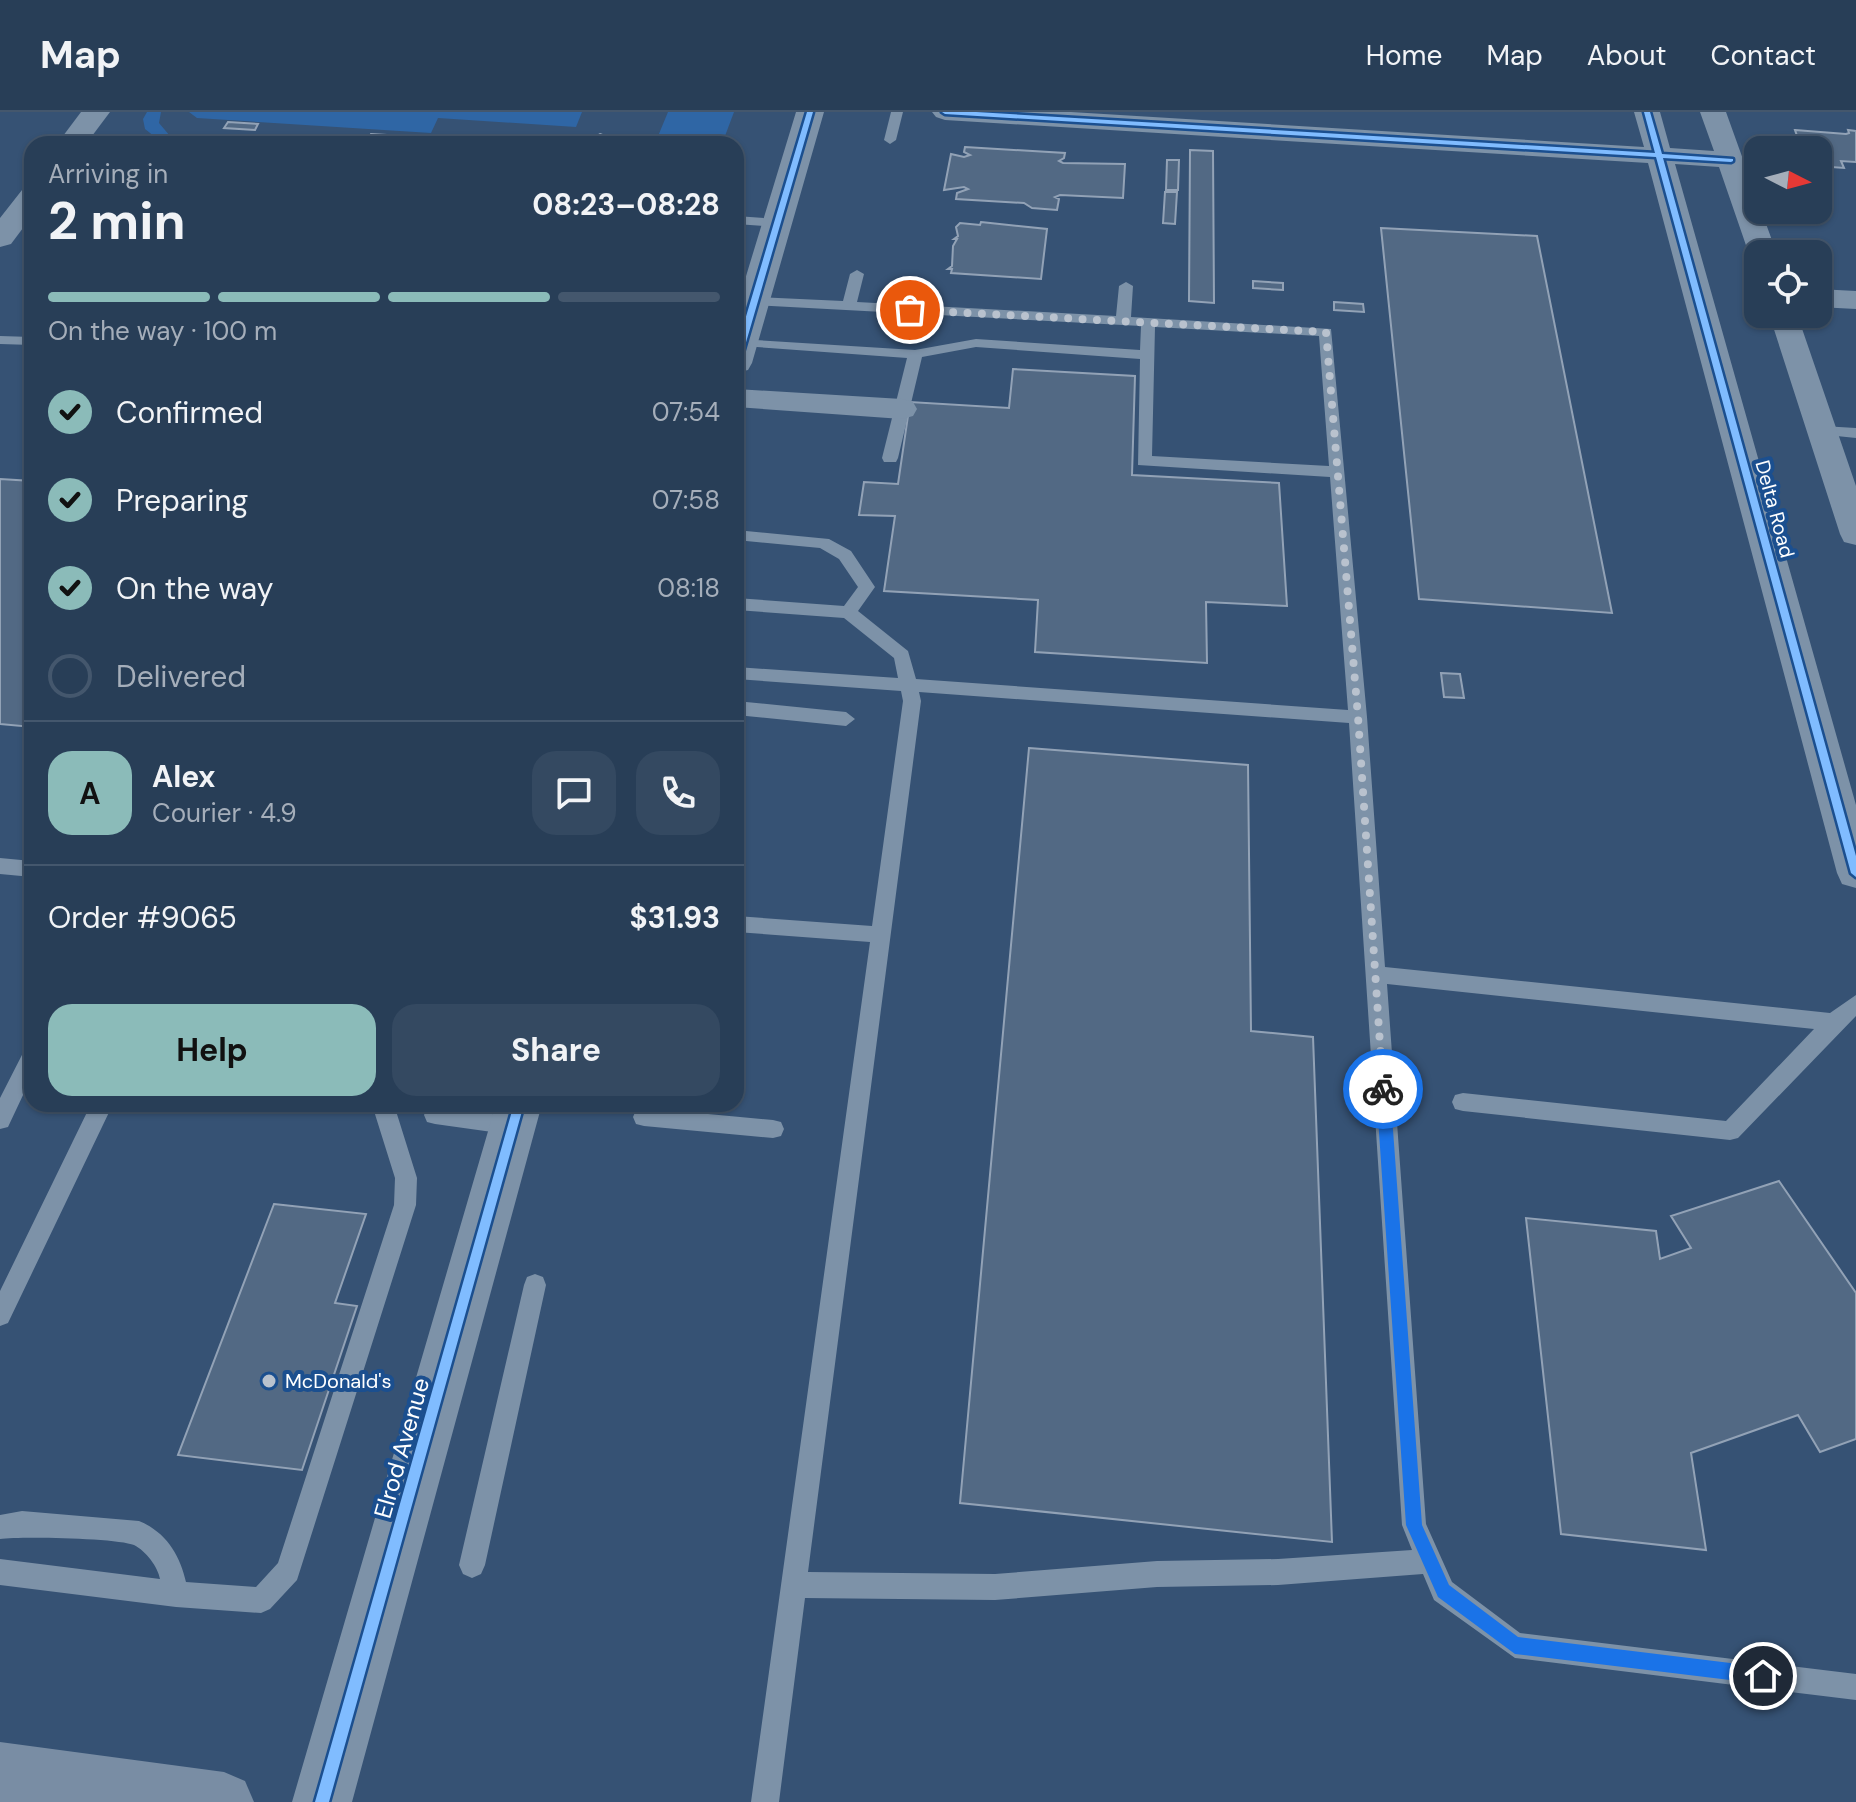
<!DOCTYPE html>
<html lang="en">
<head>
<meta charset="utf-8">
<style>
	:root { --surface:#283e57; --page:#344961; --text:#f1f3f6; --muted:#a5aeba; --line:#44576d; --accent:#8bbbb9 }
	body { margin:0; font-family:"DM Sans",sans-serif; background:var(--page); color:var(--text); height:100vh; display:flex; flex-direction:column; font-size:30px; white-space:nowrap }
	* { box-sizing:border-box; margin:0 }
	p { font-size:26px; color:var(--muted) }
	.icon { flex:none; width:44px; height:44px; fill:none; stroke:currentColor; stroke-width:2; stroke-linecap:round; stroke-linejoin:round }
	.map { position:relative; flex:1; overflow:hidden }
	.side { position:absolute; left:24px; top:24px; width:720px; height:976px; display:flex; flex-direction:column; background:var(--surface); border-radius:24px; box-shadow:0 2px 6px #0004,0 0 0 2px var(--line) }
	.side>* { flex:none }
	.needle { width:52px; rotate:96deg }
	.controls { position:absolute; left:1744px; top:24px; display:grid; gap:16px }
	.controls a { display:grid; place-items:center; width:88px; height:88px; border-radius:16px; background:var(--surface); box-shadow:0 2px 6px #0004,0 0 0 2px var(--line); font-size:40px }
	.pin { position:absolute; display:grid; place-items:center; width:68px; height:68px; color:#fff; margin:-34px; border:4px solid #fff; border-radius:50%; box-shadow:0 2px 8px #0007 }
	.courier { position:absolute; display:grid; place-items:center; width:80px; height:80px; margin:-40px; border:6px solid #1a73e8; border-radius:50%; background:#fff; color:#222; box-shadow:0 2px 10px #0007 }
	.headline em { font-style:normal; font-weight:700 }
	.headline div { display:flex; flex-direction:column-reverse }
	.headline { display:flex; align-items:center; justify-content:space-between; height:136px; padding:0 24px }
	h1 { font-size:52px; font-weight:700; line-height:60px }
	.bar { display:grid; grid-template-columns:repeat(4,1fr); gap:12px 8px; align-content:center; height:96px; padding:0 24px }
	.bar i { height:10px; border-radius:6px; background:var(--line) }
	.bar .current { background:var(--accent) }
	.bar p { grid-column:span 4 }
	.line { display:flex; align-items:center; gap:20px; padding:0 24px; border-top:2px solid var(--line) }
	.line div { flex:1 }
	.round { display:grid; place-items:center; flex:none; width:84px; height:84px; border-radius:24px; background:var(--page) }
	ol { padding:0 24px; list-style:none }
	li { display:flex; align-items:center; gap:24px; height:88px }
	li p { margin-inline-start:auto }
	li .icon { padding:8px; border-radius:50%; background:var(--accent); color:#111; stroke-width:4 }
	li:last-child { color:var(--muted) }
	li i { width:44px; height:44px; border:4px solid var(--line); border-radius:50% }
	.action { display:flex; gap:16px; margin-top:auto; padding:16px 24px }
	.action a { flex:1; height:92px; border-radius:24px; background:var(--accent); color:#111; font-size:32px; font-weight:700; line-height:92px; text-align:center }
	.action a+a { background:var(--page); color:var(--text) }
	header { display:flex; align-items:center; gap:48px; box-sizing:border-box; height:112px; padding:0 40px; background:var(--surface); border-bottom:2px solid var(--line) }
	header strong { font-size:38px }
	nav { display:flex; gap:44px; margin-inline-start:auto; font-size:28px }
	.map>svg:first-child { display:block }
	.green { fill:#2f66a5 }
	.building { fill:#526984; stroke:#92a2b6; stroke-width:2 }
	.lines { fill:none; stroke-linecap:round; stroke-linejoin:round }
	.service { fill:#7d92a8; fill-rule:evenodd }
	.minor { fill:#7d92a8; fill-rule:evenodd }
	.tertiary { fill:#7d92a8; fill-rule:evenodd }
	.secondary { fill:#798da4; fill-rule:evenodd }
	.cycleway-casing { stroke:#1b4f8f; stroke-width:5 }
	.cycleway { fill:#80bcff; fill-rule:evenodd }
	.route { fill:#1a73e8 }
	.done { stroke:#b9c2ce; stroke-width:8; stroke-dasharray:0 14.4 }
	.poi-dot { fill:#b9c2ce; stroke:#1b4f8f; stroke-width:3 }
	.labels { text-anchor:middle; stroke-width:8; stroke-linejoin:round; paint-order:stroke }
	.street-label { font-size:20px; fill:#fff; stroke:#1b4f8f }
	.poi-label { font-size:20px; fill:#fff; stroke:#1b4f8f; text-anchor:start }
	.near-street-label { font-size:24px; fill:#fff; stroke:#1b4f8f }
</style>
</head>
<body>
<header>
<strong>Map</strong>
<nav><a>Home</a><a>Map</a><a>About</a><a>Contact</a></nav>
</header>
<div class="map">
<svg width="1856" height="1690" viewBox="0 0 1856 1690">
	<rect width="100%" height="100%" fill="#365274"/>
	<!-- green -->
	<path class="green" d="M147 0H161L159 11 170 24 227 32H164L145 17 143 7Z
		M189 0H582L576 15 438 6 431 21 197 6Z
		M668 0H734L722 32 656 29Z"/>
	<!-- building -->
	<path class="building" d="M228 10 258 12 255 18 224 16Z
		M1795 18 1846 22 1849 21 1848 18 1856 19V50L1841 49 1844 56 1818 54V38H1802Z
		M371 22 434 26 431 32H365Z
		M600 22 617 29 612 32H583Z
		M440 26 505 30 437 32Z
		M965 35 1065 41 1064 46 1059 49 1063 51 1125 52 1123 86 1060 83 1055 85 1059 87 1057 98 1032 96 1024 91 956 87 957 81 968 77 964 75 944 78 951 42 964 45 970 43 964 40Z
		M1190 38 1213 39 1214 191 1189 189Z
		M1167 48H1179L1178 78H1166Z
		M1165 80H1177L1175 112 1163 111Z
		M981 110 1047 117 1041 167 951 161 952 157H948L952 154 953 134 957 127H954L958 124 956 115 960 111 980 113Z
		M1381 116 1537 124 1612 501 1419 487Z
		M1253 169 1283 171V178L1253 176Z
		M1334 190 1363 192 1364 200 1334 198Z
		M1013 257 1135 264 1132 363 1279 371 1287 494 1206 490 1207 551 1035 540 1038 488 884 479 895 404 859 403 864 370 898 372 910 290 1009 296Z
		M0 367 32 369V615L0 612Z
		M1441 561 1460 562 1464 586 1444 585Z
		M1029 636 1248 653 1251 919 1313 925 1332 1430 960 1391Z
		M1779 1069 1856 1181V1327L1820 1340 1798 1303 1691 1341 1706 1438 1561 1422 1526 1106 1656 1119 1660 1147 1691 1136 1671 1104Z
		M274 1092 366 1102 335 1191 357 1194 302 1358 178 1343Z"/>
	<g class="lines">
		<!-- service -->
		<path class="service" d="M891 0H903L896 28 890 32 884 28Z
			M736 104 777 107 784 111 777 115 736 112Z
			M857 158 864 162 857 190 1116 204 1119 174 1126 170 1133 174 1131 205 1331 217 1367 605 1385 855 1830 901 1856 883V904L1738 1026 1730 1028 1463 999 1455 997 1452 990 1455 983 1463 981 1726 1009 1814 917 1387 872 1426 1412 1452 1470 1520 1521 1856 1562V1588L1515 1546 1434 1488 1423 1462 1278 1473 1157 1475 995 1488 805 1486 779 1690H751L870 830 736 820V804L872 814 903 589 901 579 736 567V555L898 566 894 546 844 506 736 498V486L844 494 858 475 839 447 820 436 736 428V418L829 427 851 439 875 475 858 499 908 539 916 567 1348 598 1330 365 1138 353 1140 247 976 235 922 245 898 346 896 350H884L882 346 907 246 743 234 736 231 738 227 915 238 976 227 1140 238 1141 214 755 193 748 189 755 185 843 189 850 162ZM1155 215 1319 224 1329 354 1152 344ZM919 580 1349 611 1402 1413 1412 1438 1278 1447 1157 1449 995 1462 808 1460 921 589Z
			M0 224 32 225V233L0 232Z
			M1822 314 1856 316V326L1817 322 1814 319Z
			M736 589 846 600 855 607 846 614 736 603Z
			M0 746 32 749V765L0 762Z
			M32 934V964L8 1015 0 1017V986L25 937Z
			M91 992H113L8 1211 0 1214V1179Z
			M379 992H393L396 999 417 1066 416 1093 297 1468 270 1497 261 1501 176 1495 0 1473V1447L160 1467C158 1455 146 1439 134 1433 118 1426 19 1424 0 1427V1403L22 1399 139 1409C166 1420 180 1443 186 1470L256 1475 278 1451 394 1093 395 1066 374 999Z
			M435 994 513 1005 521 1007 524 1014 521 1021 513 1023 435 1012 427 1010 424 1003 427 996Z
			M644 996 773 1008 781 1010 784 1017 781 1024 773 1026 644 1014 636 1012 633 1005 636 998Z
			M535 1162 543 1165 546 1173 485 1453 481 1462 472 1466 463 1462 459 1453 524 1173 527 1165Z"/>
		<!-- minor -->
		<path class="minor" d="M932 0H1071L1644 35 1634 0H1660L1670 36 1714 39 1700 0H1726L1758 89V98H1761L1777 142H1758V149L1749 142 1719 55 1675 52 1856 693V776L1842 772 1837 761 1648 51 945 8 936 5Z
			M1818 177 1856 179V197L1818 195Z
			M1769 202H1797L1856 374V433L1844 430 1840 422Z
			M736 277 902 287 913 290 917 297 913 304 902 307 736 295Z"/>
		<!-- tertiary -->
		<path class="tertiary" d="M81 0H110L86 32H57Z
			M796 0H824L752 251 748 258 736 261V197Z
			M32 75V104L11 132 0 135V106L22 78Z
			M496 992H542L352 1690H292Z"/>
		<!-- secondary -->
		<path class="secondary" d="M0 1630 224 1660 245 1669 254 1690H0Z"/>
		<defs>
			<path id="cycleway" d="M807 0H813L740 251 736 253V238Z
				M942 0H976L1655 41 1644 0H1650L1662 42 1733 47V49L1731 50 1663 46 1856 744V765L1851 761 1656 45 945 2Z
				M514 992H524L329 1690H315Z"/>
		</defs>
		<!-- cycleway casing -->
		<use href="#cycleway" class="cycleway-casing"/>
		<!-- cycleway -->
		<use href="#cycleway" class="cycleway"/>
	</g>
	<!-- route -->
	<path class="route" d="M1383 971 1390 977 1422 1413 1449 1473 1518 1525 1763 1555 1769 1558 1772 1564 1769 1570 1763 1572 1515 1542 1438 1485 1406 1413 1376 977Z"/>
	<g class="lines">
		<!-- done -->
		<path class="done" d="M910 198 1326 220 1358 605 1383 977"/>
	</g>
	<!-- markers -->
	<circle class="poi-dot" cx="269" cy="1269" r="8"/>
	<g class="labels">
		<!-- street labels -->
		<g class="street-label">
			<text transform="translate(1775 397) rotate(75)" y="7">Delta Road</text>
		</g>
		<!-- poi labels -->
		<g class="poi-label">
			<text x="285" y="1276">McDonald's</text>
		</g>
		<!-- near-street labels -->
		<g class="near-street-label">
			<text transform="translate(402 1336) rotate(-74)" y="8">Elrod Avenue</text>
		</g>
	</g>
</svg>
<div class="controls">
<a><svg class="needle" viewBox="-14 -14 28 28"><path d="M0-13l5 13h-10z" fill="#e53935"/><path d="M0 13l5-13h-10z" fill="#a5aeba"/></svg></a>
<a><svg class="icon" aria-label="locate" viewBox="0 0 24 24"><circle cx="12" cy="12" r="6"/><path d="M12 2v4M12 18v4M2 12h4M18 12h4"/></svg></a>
</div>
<div class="pin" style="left:910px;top:198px;background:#ea580c"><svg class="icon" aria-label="bag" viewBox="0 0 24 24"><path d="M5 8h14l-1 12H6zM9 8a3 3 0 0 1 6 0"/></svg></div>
<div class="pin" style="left:1763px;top:1564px;background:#1f2937"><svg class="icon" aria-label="home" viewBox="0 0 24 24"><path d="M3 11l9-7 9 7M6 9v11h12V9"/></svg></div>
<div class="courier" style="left:1383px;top:977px"><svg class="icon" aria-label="bike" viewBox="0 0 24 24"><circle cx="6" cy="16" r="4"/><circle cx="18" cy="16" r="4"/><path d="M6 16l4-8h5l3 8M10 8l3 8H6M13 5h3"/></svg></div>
<section class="side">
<div class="headline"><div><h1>2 min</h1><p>Arriving in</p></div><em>08:23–08:28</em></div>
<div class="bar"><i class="current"></i><i class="current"></i><i class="current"></i><i></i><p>On the way · 100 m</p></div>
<ol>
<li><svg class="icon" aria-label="check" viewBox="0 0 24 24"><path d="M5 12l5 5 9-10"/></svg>Confirmed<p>07:54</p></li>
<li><svg class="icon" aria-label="check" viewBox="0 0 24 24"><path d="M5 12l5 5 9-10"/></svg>Preparing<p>07:58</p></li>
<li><svg class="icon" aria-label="check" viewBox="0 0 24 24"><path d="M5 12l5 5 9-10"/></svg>On the way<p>08:18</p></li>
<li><i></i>Delivered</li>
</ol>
<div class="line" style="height:144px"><b class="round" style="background:var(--accent);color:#111">A</b><div><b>Alex</b><p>Courier · 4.9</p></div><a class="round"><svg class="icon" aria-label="chat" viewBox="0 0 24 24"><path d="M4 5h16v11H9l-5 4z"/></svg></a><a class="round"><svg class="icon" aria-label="phone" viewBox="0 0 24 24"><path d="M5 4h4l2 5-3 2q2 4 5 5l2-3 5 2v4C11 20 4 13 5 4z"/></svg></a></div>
<div class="line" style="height:104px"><div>Order #9065</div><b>$31.93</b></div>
<div class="action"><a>Help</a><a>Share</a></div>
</section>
</div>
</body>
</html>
